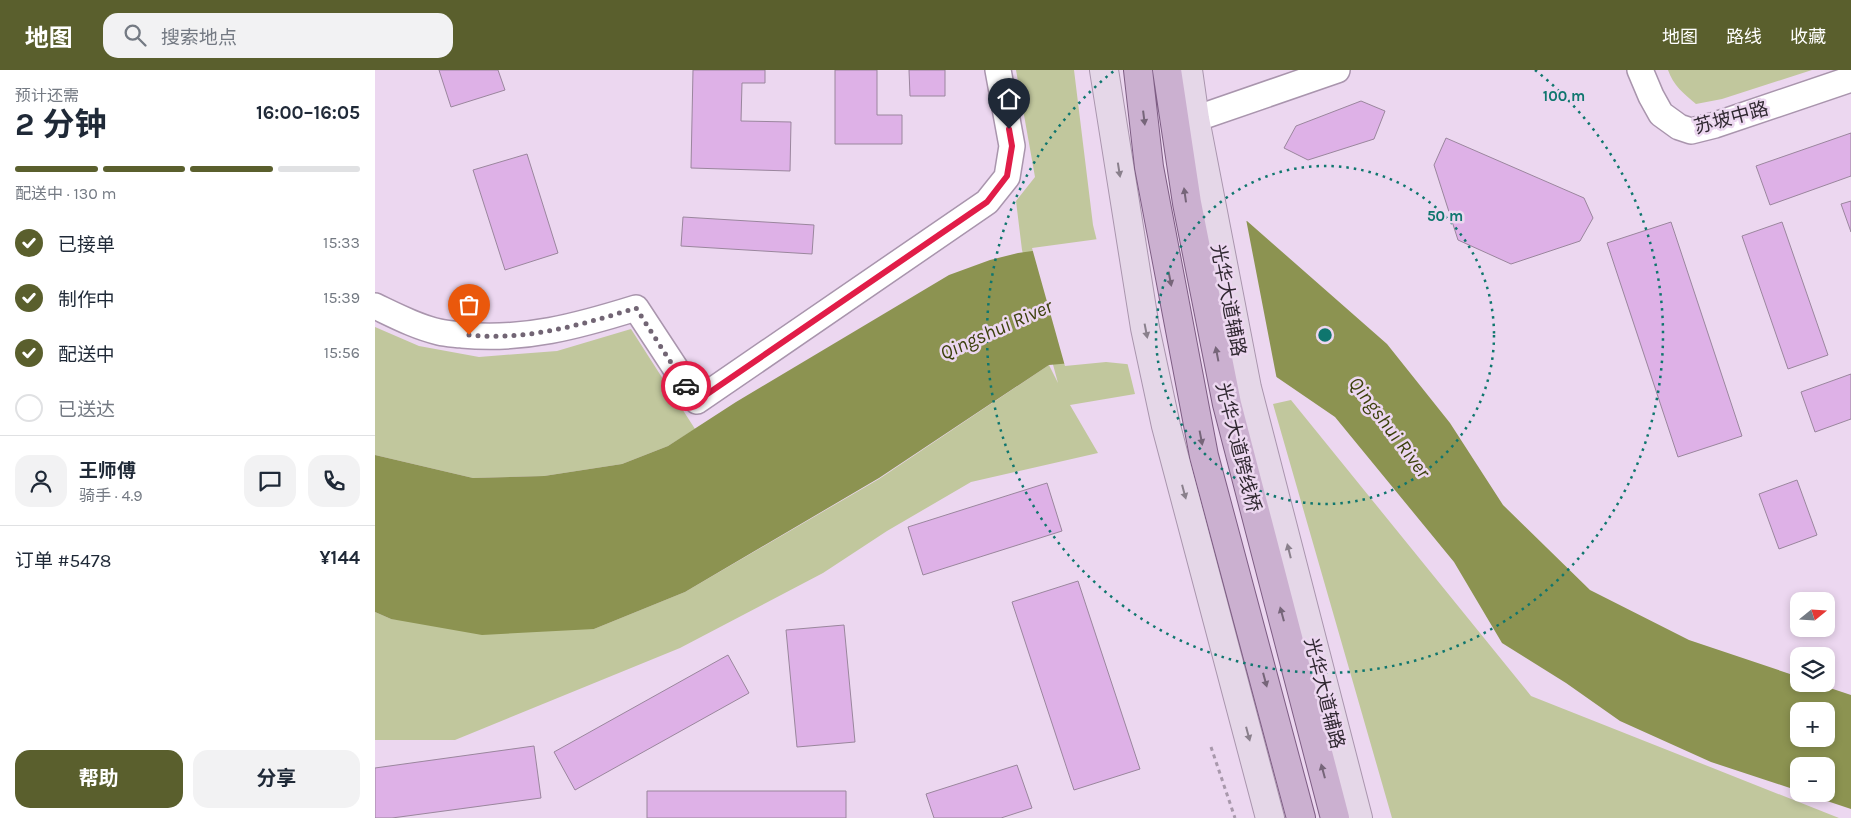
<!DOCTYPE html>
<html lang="zh">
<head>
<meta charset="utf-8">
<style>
	:root { --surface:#fff; --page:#f2f2f3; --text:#1f2937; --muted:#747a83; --line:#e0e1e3; --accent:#5a5f2d }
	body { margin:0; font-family:Karla,"Noto Sans SC",sans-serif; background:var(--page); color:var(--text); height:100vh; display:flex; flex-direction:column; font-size:19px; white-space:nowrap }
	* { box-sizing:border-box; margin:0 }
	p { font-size:16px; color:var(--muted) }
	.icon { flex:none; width:28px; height:28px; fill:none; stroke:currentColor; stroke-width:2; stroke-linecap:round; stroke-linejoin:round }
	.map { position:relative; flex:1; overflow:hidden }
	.side { display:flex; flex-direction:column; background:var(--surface); width:375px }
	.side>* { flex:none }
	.needle { width:32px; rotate:72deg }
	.fabs { position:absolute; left:1415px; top:522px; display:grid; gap:10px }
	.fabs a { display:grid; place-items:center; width:45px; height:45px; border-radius:10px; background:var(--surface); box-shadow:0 2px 8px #0003; font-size:25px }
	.pin { position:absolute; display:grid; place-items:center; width:42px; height:42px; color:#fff; margin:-51px -21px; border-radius:50% 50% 50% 0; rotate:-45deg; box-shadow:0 0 5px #0007 }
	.pin .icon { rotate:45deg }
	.courier { position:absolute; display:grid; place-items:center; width:50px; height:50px; margin:-25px; border:4px solid #e11d48; border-radius:50%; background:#fff; color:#222; box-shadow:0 1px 6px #0007 }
	.summary em { font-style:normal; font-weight:700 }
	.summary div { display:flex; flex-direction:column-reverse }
	.summary { display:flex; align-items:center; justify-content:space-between; height:85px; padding:0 15px }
	h1 { font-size:32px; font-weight:700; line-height:38px }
	.bar { display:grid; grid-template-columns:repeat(4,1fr); gap:8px 5px; align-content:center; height:60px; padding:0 15px }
	.bar i { height:6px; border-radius:4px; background:var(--line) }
	.bar .current { background:var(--accent) }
	.bar p { grid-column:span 4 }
	.line { display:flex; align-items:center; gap:12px; padding:0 15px; border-top:1px solid var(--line) }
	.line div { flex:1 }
	.round { display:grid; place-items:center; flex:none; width:52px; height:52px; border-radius:15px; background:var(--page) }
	ol { padding:0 15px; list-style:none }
	li { display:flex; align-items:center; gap:15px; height:55px }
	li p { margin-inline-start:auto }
	li .icon { padding:5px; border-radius:50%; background:var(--accent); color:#fff; stroke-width:4 }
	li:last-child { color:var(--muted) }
	li i { width:28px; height:28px; border:2px solid var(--line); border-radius:50% }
	.cta { display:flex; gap:10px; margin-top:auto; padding:10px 15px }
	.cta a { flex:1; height:58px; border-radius:15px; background:var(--accent); color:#fff; font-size:20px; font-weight:700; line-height:58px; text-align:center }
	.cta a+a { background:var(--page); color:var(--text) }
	header { display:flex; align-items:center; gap:30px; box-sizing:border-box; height:70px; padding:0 25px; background:var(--accent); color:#fff }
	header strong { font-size:24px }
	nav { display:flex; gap:28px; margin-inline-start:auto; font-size:18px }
	.search { width:350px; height:45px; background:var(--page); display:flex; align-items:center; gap:12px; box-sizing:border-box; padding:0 18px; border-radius:15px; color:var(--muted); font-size:19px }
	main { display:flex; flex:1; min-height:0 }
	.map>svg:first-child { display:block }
	.green { fill:#c1c79d }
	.water { fill:#8c9351; fill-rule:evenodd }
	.pier { fill:#ecd7f0 }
	.building { fill:#deb1e7; stroke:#9a869d }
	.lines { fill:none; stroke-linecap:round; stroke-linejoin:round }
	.street-casing { stroke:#a995ad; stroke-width:28 }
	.secondary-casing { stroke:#a995ad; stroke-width:30 }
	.primary-casing { stroke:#7e5e84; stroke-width:30 }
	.path { stroke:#a898ab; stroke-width:3; stroke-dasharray:4 4; stroke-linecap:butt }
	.street { stroke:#fff; stroke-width:25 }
	.secondary { stroke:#e5d7e8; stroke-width:28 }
	.primary { stroke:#cbb0d0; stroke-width:28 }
	.oneway { fill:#766579 }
	.oneway2 { fill:#8a808c }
	.done { stroke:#726574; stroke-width:5; stroke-dasharray:0 9 }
	.route { stroke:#e11d48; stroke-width:6 }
	.ring { fill:none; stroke:#0f766e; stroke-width:2.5; stroke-dasharray:2.5 5 }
	.labels { text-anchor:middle; stroke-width:5; stroke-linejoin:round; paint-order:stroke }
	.street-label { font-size:19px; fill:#302831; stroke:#ecd7f0 }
	.water-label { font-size:20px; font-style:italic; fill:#3c400c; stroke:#ecd7f0 }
	.centre { fill:#0f766e; stroke:#ecd7f0; stroke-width:2.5 }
	.ring-label { font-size:15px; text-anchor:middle; font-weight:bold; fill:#0f766e; stroke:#ecd7f0; stroke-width:5; stroke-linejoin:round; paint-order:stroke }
</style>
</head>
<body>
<header>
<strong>地图</strong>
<div class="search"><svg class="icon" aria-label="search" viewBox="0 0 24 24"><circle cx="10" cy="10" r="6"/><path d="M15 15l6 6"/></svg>搜索地点</div>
<nav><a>地图</a><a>路线</a><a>收藏</a></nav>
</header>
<main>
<section class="side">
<div class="summary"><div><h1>2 分钟</h1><p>预计还需</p></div><em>16:00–16:05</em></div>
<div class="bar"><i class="current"></i><i class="current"></i><i class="current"></i><i></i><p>配送中 · 130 m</p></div>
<ol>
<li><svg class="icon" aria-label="check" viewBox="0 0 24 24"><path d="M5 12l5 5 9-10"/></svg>已接单<p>15:33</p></li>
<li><svg class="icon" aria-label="check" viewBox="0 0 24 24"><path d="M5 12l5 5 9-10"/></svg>制作中<p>15:39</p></li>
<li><svg class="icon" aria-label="check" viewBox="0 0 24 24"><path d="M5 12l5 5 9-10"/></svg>配送中<p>15:56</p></li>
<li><i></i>已送达</li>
</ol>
<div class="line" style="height:90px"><a class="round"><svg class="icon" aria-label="person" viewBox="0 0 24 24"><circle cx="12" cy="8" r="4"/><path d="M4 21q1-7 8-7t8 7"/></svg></a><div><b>王师傅</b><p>骑手 · 4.9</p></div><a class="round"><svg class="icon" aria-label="chat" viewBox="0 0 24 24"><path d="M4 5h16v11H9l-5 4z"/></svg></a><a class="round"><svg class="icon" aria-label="phone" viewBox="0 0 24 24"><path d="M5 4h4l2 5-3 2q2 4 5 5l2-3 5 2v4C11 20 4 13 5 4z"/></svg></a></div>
<div class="line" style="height:65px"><div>订单 #5478</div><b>¥144</b></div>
<div class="cta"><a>帮助</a><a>分享</a></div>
</section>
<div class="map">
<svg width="1476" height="748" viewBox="0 0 1476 748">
	<rect width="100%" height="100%" fill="#ecd7f0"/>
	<!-- green -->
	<path class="green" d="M641 0H699L718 155 760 324 695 335 723 383 596 412 512 461 448 503 305 578 80 670H0V542L16 549 219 559 310 522 504 409 674 295 683 313 647 180 641 131 660 107Z
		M1293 0H1437L1347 29 1321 34C1309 24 1298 15 1293 0Z
		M0 257 44 276 104 287 182 281 256 259 320 359 293 376 247 394 169 406 98 408 0 385Z
		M916 330 1156 626 1464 748H1017L898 334Z"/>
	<!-- water -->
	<path class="water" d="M872 151 1012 274 1075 353 1128 435 1215 520 1314 570 1424 607V614H1443L1476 625V739L1431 724H1451V696H1424V721L1336 692 1245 651 1191 613 1127 573 1079 492 960 347 900 306 731 290 674 295 504 408 310 522 219 559 107 565 16 549 0 542V385L98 408 169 406 247 394 293 376 361 332 574 205 615 190 643 183ZM1424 641H1451V669H1424Z"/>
	<!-- pier -->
	<path class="pier" d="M871 149 902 310 899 309 731 292 690 296 657 178Z"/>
	<!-- building -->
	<path class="building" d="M64 0H123L130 20 76 37Z
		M318 0H390V13H367L366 51 416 52 415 101 316 98Z
		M460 0H502V45H527V74H460Z
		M534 0H570V26H535Z
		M986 31 1010 41 999 69 933 90 909 78 921 56Z
		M1476 63V106L1395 135 1381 96Z
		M1071 68 1209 128 1218 148 1205 171 1136 194 1083 170 1059 95Z
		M152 84 183 183 130 200 98 100Z
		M1476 131V162L1466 134Z
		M308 147 439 155 437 184 306 176Z
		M1296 152 1367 366 1303 387 1232 173Z
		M1407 152 1453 285 1413 299 1367 166Z
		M1476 304V349L1440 362 1426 322Z
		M1422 410 1442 465 1404 479 1384 424Z
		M672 413 687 461 548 505 533 457Z
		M703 511 765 699 699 720 637 532Z
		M469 555 480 672 422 677 411 560Z
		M353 585 374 623 200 720 179 682Z
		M159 676 166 728 17 748H0V698Z
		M642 695 657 738 626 748H559L551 724Z
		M272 721H471V748H272Z"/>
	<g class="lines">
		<defs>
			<path id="street" d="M1265 0 1276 26 1286 44 1304 57 1316 61 1340 55 1476 9
				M820 49 962 0
				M0 236C21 246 42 257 64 262 72 264 80 264 87 265 149 271 203 256 261 238L322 331 612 132 632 107 637 76 623 0"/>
			<path id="secondary" d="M729 0 770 258 791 356 895 748
				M813 0 820 49 872 318 983 748"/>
			<path id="primary" d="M763 0 774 97 829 386 926 748
				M792 0 812 133 852 334 960 748"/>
		</defs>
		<!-- street casing -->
		<use href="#street" class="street-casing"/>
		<!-- secondary casing -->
		<use href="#secondary" class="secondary-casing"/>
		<!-- primary casing -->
		<use href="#primary" class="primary-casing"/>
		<!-- path -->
		<path class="path" d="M836 677 860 748"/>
		<!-- street -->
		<use href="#street" class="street"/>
		<!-- secondary -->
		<use href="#secondary" class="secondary"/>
		<!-- primary -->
		<use href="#primary" class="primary"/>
	</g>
	<!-- one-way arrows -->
	<defs><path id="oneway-solid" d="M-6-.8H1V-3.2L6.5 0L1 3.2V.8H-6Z" transform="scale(1.25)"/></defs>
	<g class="oneway">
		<use href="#oneway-solid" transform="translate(769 48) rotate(83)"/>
		<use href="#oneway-solid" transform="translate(810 125) rotate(-98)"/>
		<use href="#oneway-solid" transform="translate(795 209) rotate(79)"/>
		<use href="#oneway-solid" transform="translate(842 284) rotate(-101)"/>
		<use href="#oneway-solid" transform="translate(826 368) rotate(79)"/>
		<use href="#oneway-solid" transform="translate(907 544) rotate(-105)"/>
		<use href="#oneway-solid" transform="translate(890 610) rotate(75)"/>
		<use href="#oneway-solid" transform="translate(948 701) rotate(-105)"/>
	</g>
	<g class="oneway2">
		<use href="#oneway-solid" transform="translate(744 100) rotate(81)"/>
		<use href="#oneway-solid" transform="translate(771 261) rotate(79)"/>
		<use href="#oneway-solid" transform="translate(809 422) rotate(75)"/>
		<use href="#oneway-solid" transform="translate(914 481) rotate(-104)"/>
		<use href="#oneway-solid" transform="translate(873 664) rotate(75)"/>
	</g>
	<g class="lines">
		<!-- done -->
		<path class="done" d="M94 265C151 271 206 255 261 238L311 316"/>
		<!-- route -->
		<path class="route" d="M311 316 322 331 612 132 632 106 637 76 634 59"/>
	</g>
	<!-- distance rings -->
	<g class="ring">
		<circle cx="950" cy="265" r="169"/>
		<path d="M1160 0A338 338 0 1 1 740 0"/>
	</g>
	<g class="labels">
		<!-- street labels -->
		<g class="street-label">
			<text transform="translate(1356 47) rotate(-15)" y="7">苏坡中路</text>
			<text transform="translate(854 230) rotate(79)" y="7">光华大道辅路</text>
			<text transform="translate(864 377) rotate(76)" y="7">光华大道跨线桥</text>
			<text transform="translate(950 623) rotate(76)" y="7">光华大道辅路</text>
		</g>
		<!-- water labels -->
		<g class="water-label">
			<text transform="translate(621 259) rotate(-24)" y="7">Qingshui River</text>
			<text transform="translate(1015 357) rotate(53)" y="7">Qingshui River</text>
		</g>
	</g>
	<circle cx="950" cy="265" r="8" class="centre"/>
	<g class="ring-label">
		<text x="1189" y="31">100 m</text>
		<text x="1070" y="151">50 m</text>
	</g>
</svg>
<div class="fabs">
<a><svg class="needle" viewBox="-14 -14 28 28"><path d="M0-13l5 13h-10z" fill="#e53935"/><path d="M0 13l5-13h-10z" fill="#747a83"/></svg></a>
<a><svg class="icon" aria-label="layers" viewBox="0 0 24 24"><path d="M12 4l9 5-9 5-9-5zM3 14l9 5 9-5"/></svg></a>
<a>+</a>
<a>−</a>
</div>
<div class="pin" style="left:94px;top:265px;background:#ea580c"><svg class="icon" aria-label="bag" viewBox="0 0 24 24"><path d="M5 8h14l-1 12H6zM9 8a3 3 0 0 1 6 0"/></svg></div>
<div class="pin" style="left:634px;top:59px;background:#1f2937"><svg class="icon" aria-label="home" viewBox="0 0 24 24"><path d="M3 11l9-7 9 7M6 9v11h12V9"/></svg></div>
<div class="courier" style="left:311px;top:316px"><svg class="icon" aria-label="car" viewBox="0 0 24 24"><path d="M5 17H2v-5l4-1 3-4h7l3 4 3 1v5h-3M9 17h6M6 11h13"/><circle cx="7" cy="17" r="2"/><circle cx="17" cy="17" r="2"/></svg></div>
</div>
</main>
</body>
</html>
